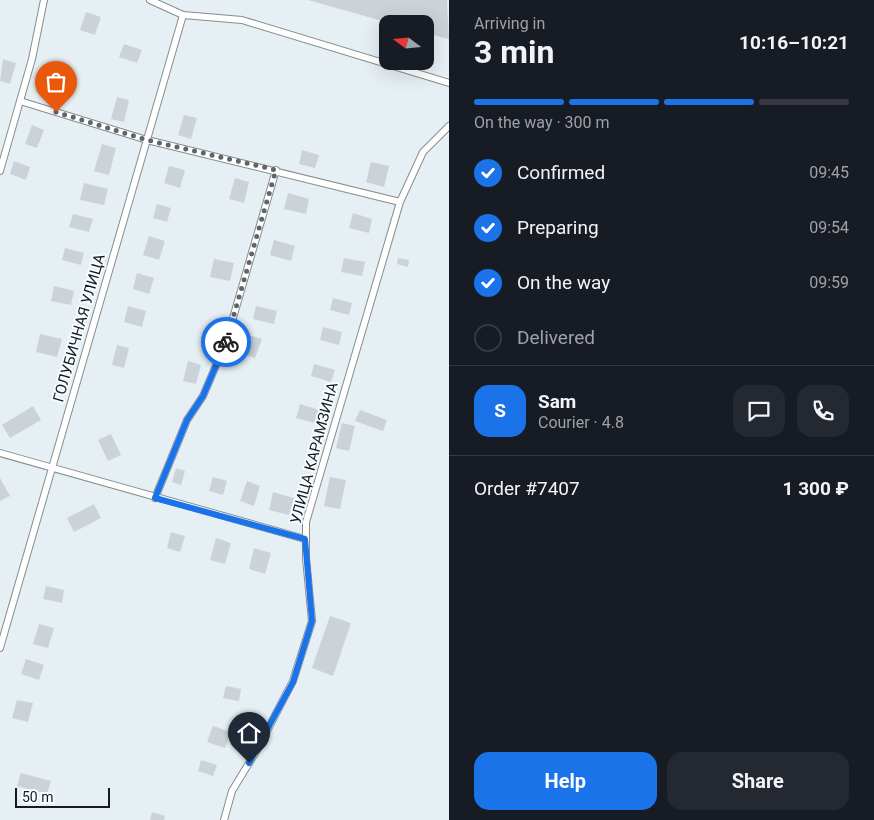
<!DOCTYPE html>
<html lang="en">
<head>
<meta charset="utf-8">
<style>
	:root { --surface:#171b24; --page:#242831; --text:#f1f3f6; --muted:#9ea1a6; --line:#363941; --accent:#1a73e8 }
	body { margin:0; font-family:Roboto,sans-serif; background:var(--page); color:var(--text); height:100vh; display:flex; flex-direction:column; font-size:19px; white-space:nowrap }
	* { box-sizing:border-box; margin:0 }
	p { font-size:16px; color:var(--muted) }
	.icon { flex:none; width:28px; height:28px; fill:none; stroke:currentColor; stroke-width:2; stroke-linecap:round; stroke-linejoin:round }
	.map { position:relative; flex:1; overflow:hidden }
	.panel { display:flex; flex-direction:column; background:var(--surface); width:425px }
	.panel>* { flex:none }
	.needle { width:32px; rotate:286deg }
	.controls { position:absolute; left:379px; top:15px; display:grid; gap:10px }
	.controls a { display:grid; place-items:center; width:55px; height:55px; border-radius:10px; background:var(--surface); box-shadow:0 5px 20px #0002; font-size:25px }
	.scale { position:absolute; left:15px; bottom:12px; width:95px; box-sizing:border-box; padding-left:5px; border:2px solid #181b1d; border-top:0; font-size:14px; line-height:18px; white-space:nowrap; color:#181b1d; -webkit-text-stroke:4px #f6fcff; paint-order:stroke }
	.pin { position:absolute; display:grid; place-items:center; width:42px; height:42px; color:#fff; margin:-51px -21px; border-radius:50% 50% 50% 0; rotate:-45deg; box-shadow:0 0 5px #0007 }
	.pin .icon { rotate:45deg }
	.courier { position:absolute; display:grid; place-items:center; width:50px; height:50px; margin:-25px; border:4px solid #1a73e8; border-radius:50%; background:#fff; color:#222; box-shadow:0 1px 6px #0007 }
	.overview em { font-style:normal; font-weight:700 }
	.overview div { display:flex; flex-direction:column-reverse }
	.overview { display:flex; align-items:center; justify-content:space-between; height:85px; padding:0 25px }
	h1 { font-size:32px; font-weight:700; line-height:38px }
	.bar { display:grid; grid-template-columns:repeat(4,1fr); gap:8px 5px; align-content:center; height:60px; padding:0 25px }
	.bar i { height:6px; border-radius:4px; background:var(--line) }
	.bar .current { background:var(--accent) }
	.bar p { grid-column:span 4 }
	.line { display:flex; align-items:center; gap:12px; padding:0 25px; border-top:1px solid var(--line) }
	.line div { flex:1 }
	.round { display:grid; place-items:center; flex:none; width:52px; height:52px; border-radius:15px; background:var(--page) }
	ol { padding:0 25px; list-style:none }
	li { display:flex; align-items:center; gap:15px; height:55px }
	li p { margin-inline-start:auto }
	li .icon { padding:5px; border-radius:50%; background:var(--accent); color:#fff; stroke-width:4 }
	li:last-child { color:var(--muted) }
	li i { width:28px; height:28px; border:2px solid var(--line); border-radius:50% }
	.primary-button { display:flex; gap:10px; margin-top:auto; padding:10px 25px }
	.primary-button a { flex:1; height:58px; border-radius:15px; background:var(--accent); color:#fff; font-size:20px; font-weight:700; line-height:58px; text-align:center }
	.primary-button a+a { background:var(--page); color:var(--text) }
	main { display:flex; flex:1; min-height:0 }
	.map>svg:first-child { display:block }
	.building { fill:#cbd3d8 }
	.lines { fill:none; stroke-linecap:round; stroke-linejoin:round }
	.service-casing { stroke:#858d91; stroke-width:8 }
	.service { stroke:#fff; stroke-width:6 }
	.done { stroke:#606568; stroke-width:5; stroke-dasharray:0 9 }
	.route { stroke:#1a73e8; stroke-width:6 }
	.labels { text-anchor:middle; stroke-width:4; stroke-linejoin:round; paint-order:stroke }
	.street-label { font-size:15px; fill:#181b1d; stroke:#f6fcff }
</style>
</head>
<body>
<main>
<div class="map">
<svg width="449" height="820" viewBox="0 0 449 820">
	<rect width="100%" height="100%" fill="#e6eff4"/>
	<!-- building -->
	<path class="building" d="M308 0H447L449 39 425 33V24H393Z
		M86 12 101 17 95 35 80 30Z
		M124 44 142 50 137 63 119 57Z
		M3 59 16 63 10 84 0 81Z
		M40 79 64 87 60 99 36 91Z
		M117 97 129 100 124 122 111 119Z
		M184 115 197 118 191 139 178 135Z
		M32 125 44 130 37 148 25 144Z
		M102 144 116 148 109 175 94 171Z
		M302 150 319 155 315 168 299 164Z
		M14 161 30 167 26 180 10 174Z
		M371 162 389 166 384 187 366 182Z
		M169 166 185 170 180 188 164 183Z
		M235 178 249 182 244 203 229 199Z
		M84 183 108 189 104 205 80 200Z
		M288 193 309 199 306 214 284 209Z
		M157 204 171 208 167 222 153 218Z
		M353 213 372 219 369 233 349 228Z
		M73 214 93 219 89 232 69 227Z
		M149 236 165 241 159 260 143 255Z
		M274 240 295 246 291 261 270 255Z
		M65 248 84 253 81 265 62 260Z
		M344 258 365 262 362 276 341 272Z
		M398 258 409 260 408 267 397 264Z
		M214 259 234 263 230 281 210 277Z
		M137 273 154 278 149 294 133 289Z
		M54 286 74 291 71 305 51 301Z
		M333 298 352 303 349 315 330 310Z
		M128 306 146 311 142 327 124 322Z
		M256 306 277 311 274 324 253 319Z
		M323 327 342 332 339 345 320 340Z
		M40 334 62 339 57 357 36 352Z
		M246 334 262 339 255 358 240 353Z
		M117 345 129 348 124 368 112 365Z
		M188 361 201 365 196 384 183 381Z
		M314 364 335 370 331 382 311 376Z
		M300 404 319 410 315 423 296 418Z
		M33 406 41 420 10 438 2 425Z
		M360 410 387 420 383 431 355 421Z
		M342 423 355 426 349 451 336 448Z
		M111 434 121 455 108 461 98 440Z
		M176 468 185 471 181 485 172 482Z
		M213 477 227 481 223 495 209 491Z
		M330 477 346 480 340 509 324 506Z
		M0 478 10 496 0 501Z
		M247 481 260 486 254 506 240 501Z
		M273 492 294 498 289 515 269 510Z
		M94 504 101 518 74 532 67 518Z
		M171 532 185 536 180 552 167 548Z
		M216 538 231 543 225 564 210 560Z
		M254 548 271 553 265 574 249 569Z
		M46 586 64 590 62 603 43 599Z
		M330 616 351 623 333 676 312 668Z
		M39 624 54 628 48 648 33 644Z
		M26 659 44 665 39 680 21 674Z
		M226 686 241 689 239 701 223 698Z
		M17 700 33 703 28 722 12 718Z
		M213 726 231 732 225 748 207 742Z
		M201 760 217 765 213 776 198 771Z
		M21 773 51 781 47 794 17 786Z
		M152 812 165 816 164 820H150Z"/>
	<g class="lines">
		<defs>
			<path id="service" d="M150 0 183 15 242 20 449 83
				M20 101 147 140 400 202
				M0 171 32 59 44 0
				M0 453 305 539
				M155 498 187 420 203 396 226 342 276 170
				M0 648 183 15
				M224 820 232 791 257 750 293 681 312 621 306 558V522L400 202 423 152 449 126"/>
		</defs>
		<!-- service casing -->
		<use href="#service" class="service-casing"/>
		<!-- service -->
		<use href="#service" class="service"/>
	</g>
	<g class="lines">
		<!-- done -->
		<path class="done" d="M56 112 147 140 276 170 226 342"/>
		<!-- route -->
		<path class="route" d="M226 342 203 396 187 420 155 498 305 539 312 621 293 682 249 763"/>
	</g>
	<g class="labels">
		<!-- street labels -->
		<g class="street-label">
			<text transform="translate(79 328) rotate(-74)" y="5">ГОЛУБИЧНАЯ УЛИЦА</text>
			<text transform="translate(314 453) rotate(-75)" y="5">УЛИЦА КАРАМЗИНА</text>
		</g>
	</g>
</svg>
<div class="controls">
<a><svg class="needle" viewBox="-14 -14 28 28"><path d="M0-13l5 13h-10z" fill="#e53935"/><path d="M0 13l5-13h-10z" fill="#9ea1a6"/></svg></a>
</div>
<div class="scale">50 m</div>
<div class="pin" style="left:56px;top:112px;background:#ea580c"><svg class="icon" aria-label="bag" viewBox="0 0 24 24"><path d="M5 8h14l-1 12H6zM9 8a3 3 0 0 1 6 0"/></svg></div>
<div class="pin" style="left:249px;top:763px;background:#1f2937"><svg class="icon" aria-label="home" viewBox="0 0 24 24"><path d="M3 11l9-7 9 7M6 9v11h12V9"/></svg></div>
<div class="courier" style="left:226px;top:342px"><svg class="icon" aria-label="bike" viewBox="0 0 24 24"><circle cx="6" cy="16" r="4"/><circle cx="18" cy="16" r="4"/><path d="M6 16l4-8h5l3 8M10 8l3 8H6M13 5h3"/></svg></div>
</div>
<section class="panel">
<div class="overview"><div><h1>3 min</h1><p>Arriving in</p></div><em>10:16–10:21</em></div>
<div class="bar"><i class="current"></i><i class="current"></i><i class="current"></i><i></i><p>On the way · 300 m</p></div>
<ol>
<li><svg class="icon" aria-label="check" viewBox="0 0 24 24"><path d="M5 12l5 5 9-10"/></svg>Confirmed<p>09:45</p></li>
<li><svg class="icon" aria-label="check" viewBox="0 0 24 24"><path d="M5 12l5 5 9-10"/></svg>Preparing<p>09:54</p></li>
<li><svg class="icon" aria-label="check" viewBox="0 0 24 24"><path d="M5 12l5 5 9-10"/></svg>On the way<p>09:59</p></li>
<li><i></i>Delivered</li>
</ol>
<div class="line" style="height:90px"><b class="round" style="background:var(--accent);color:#fff">S</b><div><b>Sam</b><p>Courier · 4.8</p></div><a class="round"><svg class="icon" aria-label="chat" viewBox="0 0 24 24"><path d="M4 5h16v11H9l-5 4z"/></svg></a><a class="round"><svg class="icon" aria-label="phone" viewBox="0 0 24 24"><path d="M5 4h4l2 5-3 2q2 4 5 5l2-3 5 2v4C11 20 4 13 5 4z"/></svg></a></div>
<div class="line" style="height:65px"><div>Order #7407</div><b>1 300 ₽</b></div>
<div class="primary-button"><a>Help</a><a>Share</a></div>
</section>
</main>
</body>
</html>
